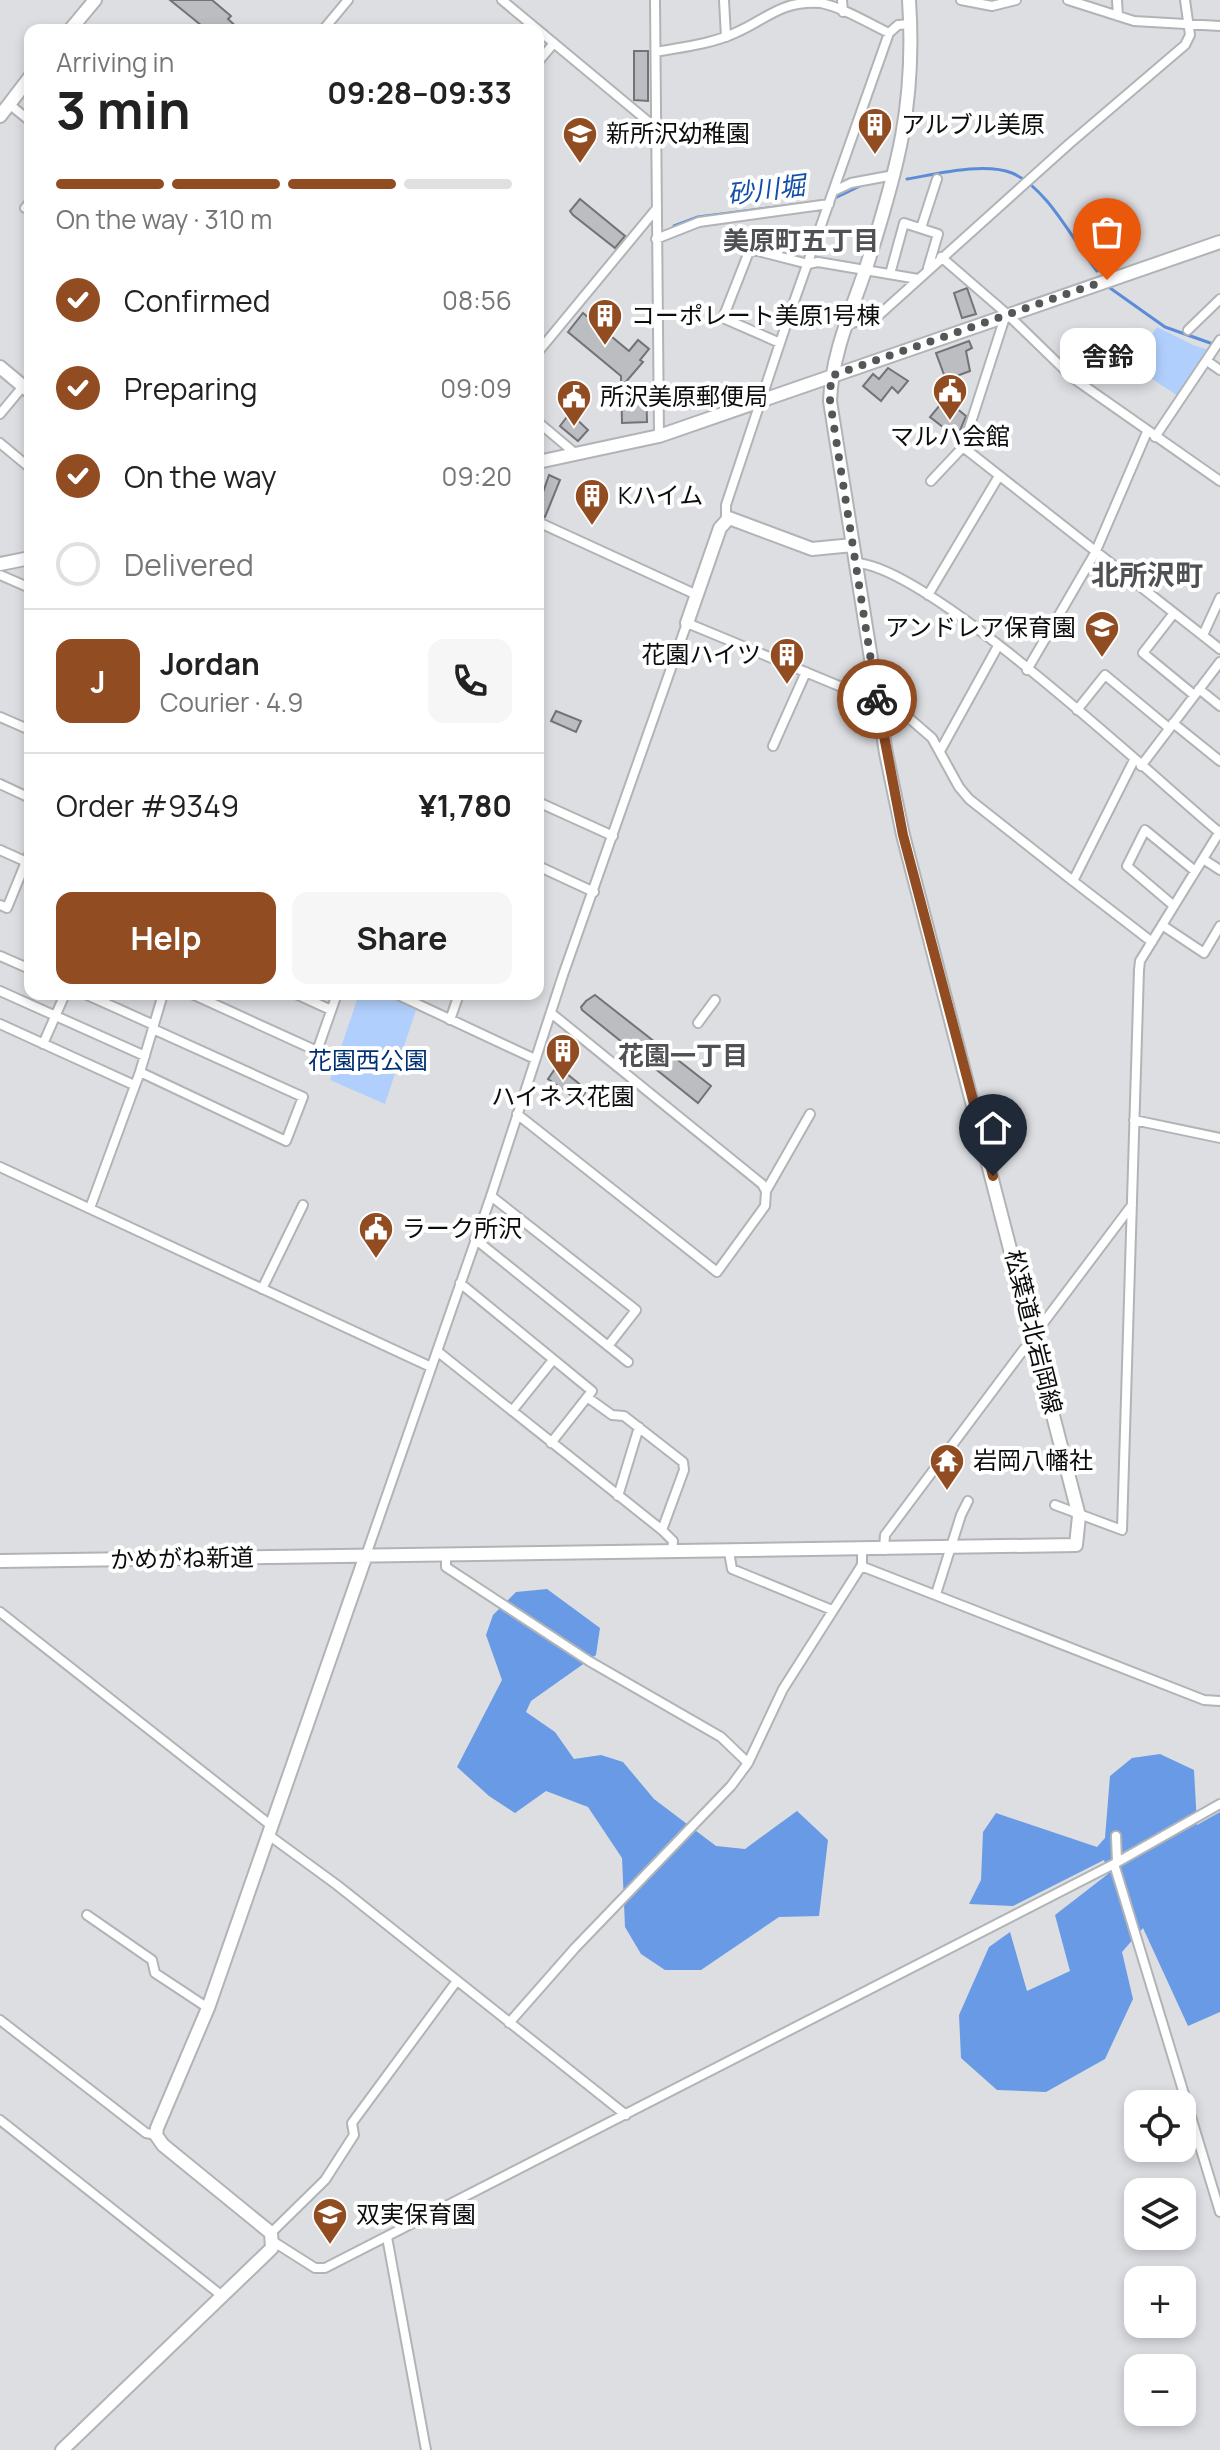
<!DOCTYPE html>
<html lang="en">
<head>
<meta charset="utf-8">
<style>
	:root { --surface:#fff; --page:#f6f6f6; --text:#222; --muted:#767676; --line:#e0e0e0; --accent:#914c22 }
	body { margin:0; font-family:Manrope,"Noto Sans JP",sans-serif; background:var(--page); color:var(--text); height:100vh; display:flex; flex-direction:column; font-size:30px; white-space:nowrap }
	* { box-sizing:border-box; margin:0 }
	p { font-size:26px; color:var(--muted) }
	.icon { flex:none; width:44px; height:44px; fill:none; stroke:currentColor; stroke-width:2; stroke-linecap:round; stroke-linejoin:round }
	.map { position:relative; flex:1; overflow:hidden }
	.panel { position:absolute; left:24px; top:24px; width:520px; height:976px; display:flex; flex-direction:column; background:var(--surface); border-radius:16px; box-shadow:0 4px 12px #0003 }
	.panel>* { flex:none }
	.buttons { position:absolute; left:1124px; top:2090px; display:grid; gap:16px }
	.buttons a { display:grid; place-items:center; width:72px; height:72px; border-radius:16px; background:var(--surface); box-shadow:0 4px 12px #0003; font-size:40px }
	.pin { position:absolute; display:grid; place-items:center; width:68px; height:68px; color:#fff; margin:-82px -34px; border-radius:50% 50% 50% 0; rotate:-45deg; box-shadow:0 0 8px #0007 }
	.pin .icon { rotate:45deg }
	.courier { position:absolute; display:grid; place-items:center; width:80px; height:80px; margin:-40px; border:6px solid #914c22; border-radius:50%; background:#fff; color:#222; box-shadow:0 2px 10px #0007 }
	.bubble { position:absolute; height:56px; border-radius:16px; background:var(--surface); box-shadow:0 4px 12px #0003; font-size:26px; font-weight:700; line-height:56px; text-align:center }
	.overview em { font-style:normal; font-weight:700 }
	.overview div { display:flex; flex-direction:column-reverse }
	.overview { display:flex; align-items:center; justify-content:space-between; height:136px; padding:0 32px }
	h1 { font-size:52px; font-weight:700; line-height:60px }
	.bar { display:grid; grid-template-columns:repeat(4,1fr); gap:12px 8px; align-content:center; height:96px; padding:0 32px }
	.bar i { height:10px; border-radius:6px; background:var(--line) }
	.bar .current { background:var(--accent) }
	.bar p { grid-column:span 4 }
	.line { display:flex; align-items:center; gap:20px; padding:0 32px; border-top:2px solid var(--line) }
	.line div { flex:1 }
	.round { display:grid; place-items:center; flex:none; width:84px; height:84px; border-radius:16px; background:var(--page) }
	ol { padding:0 32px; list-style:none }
	li { display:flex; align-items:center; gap:24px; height:88px }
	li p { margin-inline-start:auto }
	li .icon { padding:8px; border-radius:50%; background:var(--accent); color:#fff; stroke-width:4 }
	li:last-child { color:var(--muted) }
	li i { width:44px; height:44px; border:4px solid var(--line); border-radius:50% }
	.button { display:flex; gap:16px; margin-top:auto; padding:16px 32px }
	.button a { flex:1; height:92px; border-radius:16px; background:var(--accent); color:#fff; font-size:32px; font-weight:700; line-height:92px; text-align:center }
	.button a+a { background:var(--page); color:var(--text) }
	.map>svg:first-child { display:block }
	.green { fill:#b1cffd }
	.forest { fill:#699ae6 }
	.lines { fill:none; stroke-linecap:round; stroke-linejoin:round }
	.stream { stroke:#5c8cd8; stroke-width:3 }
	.building { fill:#bbbdc1; stroke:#717377; stroke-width:2 }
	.street-casing { stroke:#b1b4b7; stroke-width:12 }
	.secondary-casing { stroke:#b1b4b7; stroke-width:16 }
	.primary-casing { stroke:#b1b4b7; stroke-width:16 }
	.street { stroke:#fff; stroke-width:8 }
	.secondary { stroke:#fff; stroke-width:12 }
	.primary { stroke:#fff; stroke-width:12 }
	.done { stroke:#545658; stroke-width:8; stroke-dasharray:0 14.4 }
	.route { stroke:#914c22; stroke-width:10 }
	.labels { text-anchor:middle; stroke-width:8; stroke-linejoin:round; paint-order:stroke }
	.poi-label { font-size:24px; fill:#0b0c0d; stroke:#fff; text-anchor:start }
	.park-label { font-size:24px; fill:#023073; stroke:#fff }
	.street-label { font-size:24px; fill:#0b0c0d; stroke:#fff }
	.water-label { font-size:26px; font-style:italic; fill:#114ea7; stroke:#fff }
	.neighbourhood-label { font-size:26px; font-weight:bold; fill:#4f5154; stroke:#fff }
	.quarter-label { font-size:28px; font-weight:bold; fill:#4f5154; stroke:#fff }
</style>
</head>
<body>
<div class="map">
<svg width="1220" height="2450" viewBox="0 0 1220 2450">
	<rect width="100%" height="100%" fill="#dcdee2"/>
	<!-- green -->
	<path class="green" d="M1157 327 1193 345 1209 350 1178 396 1131 365Z
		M359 994H382L416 1010 385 1104 330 1080Z"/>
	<!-- forest -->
	<path class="forest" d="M547 1589 600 1628 596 1655 531 1701 526 1712 555 1732 574 1759 601 1755 623 1762 654 1799 716 1846 745 1849 797 1811 828 1840 819 1916 779 1917 701 1970H665L641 1954 625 1927 622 1858 588 1807 546 1791 515 1813 489 1796 457 1767 502 1680 486 1635 493 1615 516 1592Z
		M1160 1754 1194 1770 1197 1825 1220 1812V2012L1188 2026 1143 1928 1122 1952 1133 1999 1105 2059 1046 2092 997 2090 961 2058 959 2015 989 1947 1010 1932 1027 1991 1070 1971 1055 1915 1108 1874 1104 1860 1013 1906 969 1904 981 1880 983 1832 996 1813 1097 1847 1105 1838 1110 1776 1132 1758Z"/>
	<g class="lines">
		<!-- stream -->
		<path class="stream" d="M907 179C937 174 984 162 1012 173 1048 188 1074 243 1097 271
			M835 198 860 186
			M674 226 698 217 808 203
			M1110 288 1165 327 1213 344"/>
	</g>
	<!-- building -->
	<path class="building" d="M170 0H212L231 16 228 19 240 30H207Z
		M634 51H648V101L634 100Z
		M580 199 625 236 615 248 573 215 570 211Z
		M967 288 976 314 962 318 954 293Z
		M583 313 629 351 638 340 649 349 640 360 643 362 624 384H646L647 422 622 423 621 376 568 332Z
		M969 341 972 348 966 351 970 371 946 380 936 353Z
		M888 368 908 381 898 393 892 387 881 401 863 386 873 374 879 379Z
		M945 399 966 416 957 438 930 417Z
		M570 413 588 430 578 441 560 426Z
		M549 475 560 480 545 517 538 514V507Z
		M556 711 581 721 576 732 551 721Z
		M595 995 711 1086 698 1103 582 1010 581 1007 586 1001Z
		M557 1066 587 1090 579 1101 548 1079Z"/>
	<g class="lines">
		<defs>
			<path id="street" d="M502 0 656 128
				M655 0 659 436
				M724 0 726 37
				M842 0 843 12
				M961 0 992 6 1016 0
				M1068 0 1134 21 1220 26
				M1117 0 1118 16
				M323 30 348 0
				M656 52C682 47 711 44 735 33 766 20 780 0 821 3 844 8 868 23 889 33
				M538 62 554 43
				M9 104 30 121
				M834 191 851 183 894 175
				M25 208 30 202
				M921 228 937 179
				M656 239 699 222 829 204
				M941 257 1007 314 1073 378 1220 481
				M890 274 904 223 938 234 928 268
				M1006 314 963 447 1220 649
				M846 325 879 315 1069 144 1185 45 1190 35 1185 0
				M1188 330 1220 299
				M780 343 723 318 750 249 808 264 818 262 918 279
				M538 352 657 208
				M1207 361 1220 370
				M0 414 30 378
				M538 422 576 454
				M1155 437 1220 340
				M0 443 30 468
				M931 481 963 447
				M726 520V505L790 313 889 33 898 25 911 24
				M538 522 697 595
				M856 563C929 566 1153 777 1219 832
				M0 575 30 588
				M928 595 999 476
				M1174 613 1143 653 1194 695
				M1203 635 1220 598
				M1027 670 1095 553 1147 432
				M1199 689 1220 706
				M1077 710 1105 675 1169 728
				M0 717 30 730
				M1173 723 1220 761
				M773 746 806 672
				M940 751 998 646
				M1134 760 1073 881 1152 942
				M1141 766 1220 662
				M0 784 30 798
				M538 802 613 836
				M0 850 29 863
				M1203 859 1220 870
				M538 866 594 892
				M0 905 7 908 30 852
				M1174 906 1127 866 1145 830 1195 871
				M1162 925 1204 953 1220 926
				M0 956 30 969
				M0 991 145 1056
				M85 994 154 1025
				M192 994 317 1051 337 994
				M296 994 331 1010
				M396 994 535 1059
				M551 1013 762 1184 766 1191
				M450 1020 459 994
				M698 1023 715 1000
				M0 1024 134 1085
				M43 1044 65 994
				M140 1072 286 1141 303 1097 153 1029
				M517 1114 717 1272 765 1206 766 1191 810 1114
				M1134 1120 1220 1138
				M0 1167 431 1367
				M491 1196 636 1310 608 1346
				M90 1208 140 1072 163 994
				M475 1239 628 1362
				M460 1283 592 1391 551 1443
				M262 1289 303 1205
				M1033 1326 1044 1322 1132 1205
				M437 1351 662 1530 673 1541 672 1552
				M587 1397 612 1415 624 1416 683 1462 684 1470 662 1530
				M512 1411 553 1360
				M618 1496 639 1427
				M1055 1505 1122 1530 1139 970 1140 961 1220 831
				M884 1550 885 1535 1024 1349 1037 1346
				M729 1552 732 1569 832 1610
				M446 1557V1567L589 1661 721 1737 748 1763
				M365 1558 491 1196 563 975 687 623 902 712 932 738 959 787 969 799 1073 881
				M861 1566 1204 1700 1220 1701
				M936 1594 961 1515 968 1501
				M0 1612 273 1827
				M270 1836 337 1885 626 2115
				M1116 1836 1117 1861
				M1114 1864 1220 2212
				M87 1915 152 1960 155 1973 208 2008
				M0 2020 146 2133 156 2135
				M509 2023 575 1948 731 1786 748 1763 783 1689 862 1565V1550
				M0 2120 221 2295
				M271 2233 325 2180 354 2135 352 2123 456 1982
				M387 2237 426 2450
				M274 2242 315 2268H325L1114 1864 1220 1804"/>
			<path id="secondary" d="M70 30 95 0
				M0 116 30 77
				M0 367 30 392
				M687 623 720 528 729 518 812 549 853 545
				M0 1561 1076 1545 1079 1516 903 835 886 753 830 401C832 352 852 310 867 265 898 168 916 103 909 0
				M62 2450 272 2248 271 2233 163 2145 156 2135 157 2128 208 2008 365 1558"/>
			<path id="primary" d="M538 462 659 436 1220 242
				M0 564 30 558"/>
		</defs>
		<!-- street casing -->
		<use href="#street" class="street-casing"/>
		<!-- secondary casing -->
		<use href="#secondary" class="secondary-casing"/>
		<!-- primary casing -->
		<use href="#primary" class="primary-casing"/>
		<!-- street -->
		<use href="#street" class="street"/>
		<!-- secondary -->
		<use href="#secondary" class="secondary"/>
		<!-- primary -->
		<use href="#primary" class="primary"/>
	</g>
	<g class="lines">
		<!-- done -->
		<path class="done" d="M877 699 830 401 831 376 1107 280"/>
		<!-- route -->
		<path class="route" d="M877 699 903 835 993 1176"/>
	</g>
	<!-- icons -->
	<defs>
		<symbol id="building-pin" viewBox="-11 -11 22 30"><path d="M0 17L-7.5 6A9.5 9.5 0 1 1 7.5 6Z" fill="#914c22" stroke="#fff"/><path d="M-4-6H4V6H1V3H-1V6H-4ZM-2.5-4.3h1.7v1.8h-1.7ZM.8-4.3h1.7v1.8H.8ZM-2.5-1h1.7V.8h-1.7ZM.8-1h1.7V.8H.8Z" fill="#fff"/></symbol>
		<symbol id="school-pin" viewBox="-11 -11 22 30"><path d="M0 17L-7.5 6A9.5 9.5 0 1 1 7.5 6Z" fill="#914c22" stroke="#fff"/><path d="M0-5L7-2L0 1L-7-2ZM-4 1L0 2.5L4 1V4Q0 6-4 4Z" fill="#fff"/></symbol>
		<symbol id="civic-pin" viewBox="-11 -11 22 30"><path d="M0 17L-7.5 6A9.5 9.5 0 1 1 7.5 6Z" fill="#914c22" stroke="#fff"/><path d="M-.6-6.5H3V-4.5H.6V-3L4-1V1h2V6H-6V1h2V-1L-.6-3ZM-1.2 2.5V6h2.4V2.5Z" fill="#fff"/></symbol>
		<symbol id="temple-pin" viewBox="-11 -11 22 30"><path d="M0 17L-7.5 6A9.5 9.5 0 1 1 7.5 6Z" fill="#914c22" stroke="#fff"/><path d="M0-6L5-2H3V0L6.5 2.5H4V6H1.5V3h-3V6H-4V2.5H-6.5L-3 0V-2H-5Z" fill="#fff"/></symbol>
	</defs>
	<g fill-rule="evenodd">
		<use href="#building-pin" x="855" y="105" width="40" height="54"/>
		<use href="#school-pin" x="560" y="114" width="40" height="54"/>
		<use href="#building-pin" x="585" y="296" width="40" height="54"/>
		<use href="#civic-pin" x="930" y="371" width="40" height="54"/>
		<use href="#civic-pin" x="554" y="377" width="40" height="54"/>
		<use href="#building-pin" x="572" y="476" width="40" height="54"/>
		<use href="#school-pin" x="1082" y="608" width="40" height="54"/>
		<use href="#building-pin" x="767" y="635" width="40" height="54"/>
		<use href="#building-pin" x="543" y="1031" width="40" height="54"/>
		<use href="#civic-pin" x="356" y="1209" width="40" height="54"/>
		<use href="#temple-pin" x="927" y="1441" width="40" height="54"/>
		<use href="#school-pin" x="310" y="2195" width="40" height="54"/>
	</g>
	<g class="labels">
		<!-- poi labels -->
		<g class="poi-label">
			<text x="901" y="133">アルブル美原</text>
			<text x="606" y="142">新所沢幼稚園</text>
			<text x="631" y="324">コーポレート美原1号棟</text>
			<text x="600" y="405">所沢美原郵便局</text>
			<text x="950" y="445" text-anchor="middle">マルハ会館</text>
			<text x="618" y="504">Kハイム</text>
			<text x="1076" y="636" text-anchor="end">アンドレア保育園</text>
			<text x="761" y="663" text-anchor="end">花園ハイツ</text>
			<text x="563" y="1105" text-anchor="middle">ハイネス花園</text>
			<text x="402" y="1237">ラーク所沢</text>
			<text x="973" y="1469">岩岡八幡社</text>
			<text x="356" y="2223">双実保育園</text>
		</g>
		<!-- park labels -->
		<g class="park-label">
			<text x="368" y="1069">花園西公園</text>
		</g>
		<!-- street labels -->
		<g class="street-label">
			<text transform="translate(1033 1332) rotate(76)" y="8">松葉道北岩岡線</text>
			<text transform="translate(182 1559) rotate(-1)" y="8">かめがね新道</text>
		</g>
		<!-- water labels -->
		<g class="water-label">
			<text transform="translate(766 190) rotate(-7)" y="9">砂川堀</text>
		</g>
		<!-- neighbourhood labels -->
		<g class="neighbourhood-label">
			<text x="801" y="250">美原町五丁目</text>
			<text x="683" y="1065">花園一丁目</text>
		</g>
		<!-- quarter labels -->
		<g class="quarter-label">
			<text x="1147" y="585">北所沢町</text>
		</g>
	</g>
</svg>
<div class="buttons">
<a><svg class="icon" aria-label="locate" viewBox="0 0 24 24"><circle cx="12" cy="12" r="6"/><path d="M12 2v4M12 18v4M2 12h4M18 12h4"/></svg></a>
<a><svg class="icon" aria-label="layers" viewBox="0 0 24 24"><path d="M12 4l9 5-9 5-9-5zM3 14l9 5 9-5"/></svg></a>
<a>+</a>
<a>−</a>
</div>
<div class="pin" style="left:1107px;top:280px;background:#ea580c"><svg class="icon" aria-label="bag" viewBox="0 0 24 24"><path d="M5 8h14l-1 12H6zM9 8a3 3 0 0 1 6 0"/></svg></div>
<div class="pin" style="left:993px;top:1176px;background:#1f2937"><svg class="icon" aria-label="home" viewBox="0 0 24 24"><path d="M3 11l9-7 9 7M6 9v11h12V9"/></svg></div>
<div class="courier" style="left:877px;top:699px"><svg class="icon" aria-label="bike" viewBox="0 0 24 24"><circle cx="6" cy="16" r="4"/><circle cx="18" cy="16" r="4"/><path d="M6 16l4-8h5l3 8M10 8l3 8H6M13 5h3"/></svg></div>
<div class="bubble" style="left:1060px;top:328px;width:96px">舎鈴</div>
<section class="panel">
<div class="overview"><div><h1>3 min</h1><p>Arriving in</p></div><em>09:28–09:33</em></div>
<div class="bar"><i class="current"></i><i class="current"></i><i class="current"></i><i></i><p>On the way · 310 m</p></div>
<ol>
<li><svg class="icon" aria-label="check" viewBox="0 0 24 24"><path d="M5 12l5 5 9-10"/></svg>Confirmed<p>08:56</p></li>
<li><svg class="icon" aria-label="check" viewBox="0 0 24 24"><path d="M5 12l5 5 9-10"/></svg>Preparing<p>09:09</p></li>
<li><svg class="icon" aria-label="check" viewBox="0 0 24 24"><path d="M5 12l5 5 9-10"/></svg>On the way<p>09:20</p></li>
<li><i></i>Delivered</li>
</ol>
<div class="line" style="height:144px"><b class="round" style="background:var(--accent);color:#fff">J</b><div><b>Jordan</b><p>Courier · 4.9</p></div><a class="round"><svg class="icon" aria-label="phone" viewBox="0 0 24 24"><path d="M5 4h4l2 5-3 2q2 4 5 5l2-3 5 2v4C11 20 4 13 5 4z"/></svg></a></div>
<div class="line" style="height:104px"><div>Order #9349</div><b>¥1,780</b></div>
<div class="button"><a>Help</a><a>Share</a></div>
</section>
</div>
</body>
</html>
